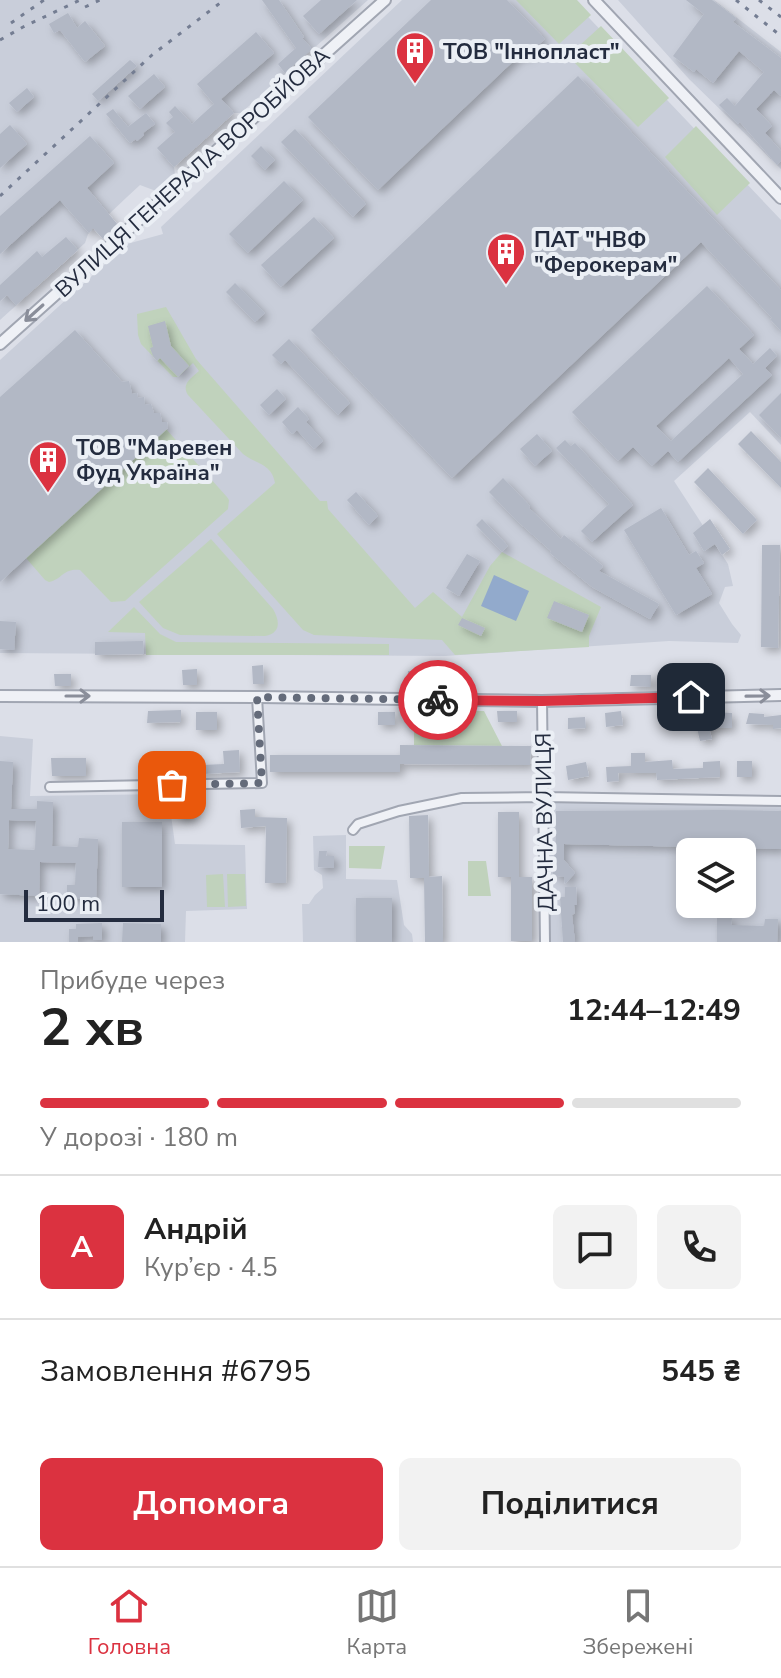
<!DOCTYPE html>
<html lang="uk">
<head>
<meta charset="utf-8">
<style>
	:root { --surface:#fff; --page:#f2f2f2; --text:#222; --muted:#767676; --line:#e0e0e0; --accent:#db3240 }
	body { margin:0; font-family:"Nunito Sans",sans-serif; background:var(--page); color:var(--text); height:100vh; display:flex; flex-direction:column; font-size:30px; white-space:nowrap }
	* { box-sizing:border-box; margin:0 }
	p { font-size:26px; color:var(--muted) }
	.icon { flex:none; width:44px; height:44px; fill:none; stroke:currentColor; stroke-width:2; stroke-linecap:round; stroke-linejoin:round }
	.map { position:relative; height:942px; overflow:hidden }
	.drawer { display:flex; flex-direction:column; background:var(--surface); flex:1 }
	.drawer>* { flex:none }
	.tools { position:absolute; left:676px; top:838px; display:grid; gap:16px }
	.tools a { display:grid; place-items:center; width:80px; height:80px; border-radius:12px; background:var(--surface); box-shadow:0 4px 12px #0003; font-size:40px }
	.scale { position:absolute; left:24px; bottom:20px; width:140px; box-sizing:border-box; padding-left:8px; border:4px solid #242c3f; border-top:0; font-size:22px; line-height:28px; white-space:nowrap; color:#242c3f; -webkit-text-stroke:6px #ebeff5; paint-order:stroke }
	.pin { position:absolute; display:grid; place-items:center; width:68px; height:68px; color:#fff; margin:-34px; border-radius:16px; box-shadow:0 4px 12px #0006 }
	.courier { position:absolute; display:grid; place-items:center; width:80px; height:80px; margin:-40px; border:6px solid #db3240; border-radius:50%; background:#fff; color:#222; box-shadow:0 2px 10px #0007 }
	.headline em { font-style:normal; font-weight:700 }
	.headline div { display:flex; flex-direction:column-reverse }
	.headline { display:flex; align-items:center; justify-content:space-between; height:136px; padding:0 40px }
	h1 { font-size:52px; font-weight:700; line-height:60px }
	.bar { display:grid; grid-template-columns:repeat(4,1fr); gap:12px 8px; align-content:center; height:96px; padding:0 40px }
	.bar i { height:10px; border-radius:6px; background:var(--line) }
	.bar .on { background:var(--accent) }
	.bar p { grid-column:span 4 }
	.line { display:flex; align-items:center; gap:20px; padding:0 40px; border-top:2px solid var(--line) }
	.line div { flex:1 }
	.round { display:grid; place-items:center; flex:none; width:84px; height:84px; border-radius:12px; background:var(--page) }
	.action { display:flex; gap:16px; margin-top:auto; padding:16px 40px }
	.action a { flex:1; height:92px; border-radius:12px; background:var(--accent); color:#fff; font-size:32px; font-weight:700; line-height:92px; text-align:center }
	.action a+a { background:var(--page); color:var(--text) }
	.menu { display:flex; justify-content:space-around; align-items:center; height:112px; border-top:2px solid var(--line); background:var(--surface); font-size:22px; color:var(--muted) }
	.menu a { display:grid; justify-items:center; gap:4px }
	.menu .on { color:var(--accent) }
	.map>svg:first-child { display:block }
	.built { fill:#c9ceda; fill-rule:evenodd }
	.green { fill:#c0d2bc }
	.water { fill:#92aacc }
	.building { fill:#b2b8c5; fill-rule:evenodd; filter:url(#shadow) }
	.lines { fill:none; stroke-linecap:round; stroke-linejoin:round }
	.minor-casing { stroke:#a1a6b2; stroke-width:12 }
	.tertiary-casing { stroke:#a1a6b2; stroke-width:14 }
	.minor { stroke:#eff1f6; stroke-width:8 }
	.tertiary { stroke:#eff1f6; stroke-width:10 }
	.rail { stroke:#747d92; stroke-width:3; stroke-dasharray:4 8; stroke-linecap:butt }
	.oneway { stroke:#8a8e9a }
	.done { stroke:#646b7a; stroke-width:8; stroke-dasharray:0 14.4 }
	.route { stroke:#db3240; stroke-width:10 }
	.labels { text-anchor:middle; stroke-width:8; stroke-linejoin:round; paint-order:stroke }
	.poi-label { font-size:22px; font-weight:bold; fill:#242c3f; stroke:#ebeff5; text-anchor:start }
	.street-label { font-size:22px; fill:#242c3f; stroke:#ebeff5 }
</style>
</head>
<body>
<div class="map">
<svg width="781" height="942" viewBox="0 0 781 942">
	<defs>
		<filter id="shadow"><feDropShadow dx="4" dy="4" stdDeviation="4" flood-color="#0004"/></filter>
	</defs>
	<rect width="100%" height="100%" fill="#dcdfe8"/>
	<!-- built -->
	<path class="built" d="M0 0H368L241 113H234L174 167 175 174 156 191 140 185 127 197 88 234 85 243 0 320Z
		M402 0H572L781 220V445L750 412 674 481 728 564 733 586 725 587 719 603 732 624 741 635 738 643 669 641 445 656 0 653V360L127 244 163 234 161 227Z
		M618 0H714L781 52V169L689 79Z
		M0 736 33 739 30 796 168 794 175 844 245 845 247 909 186 911 185 942H0Z
		M544 797 781 801V942H545ZM690 852H742V904H690Z
		M346 835V879L397 880 404 925 412 934 413 942H303L302 904H309L315 895 323 888 322 875 314 870 313 836Z"/>
	<!-- green -->
	<path class="green" d="M516 0H577L591 15 559 44Z
		M601 26 669 98 638 127 568 56Z
		M696 126 750 183 717 215 665 157Z
		M166 307 196 359 320 501H327L328 509 415 608 433 592 462 617 490 566 502 552 601 607 589 636V647L455 655 442 640 314 635 303 630 217 534 275 483C272 464 256 464 243 454L188 395C181 384 191 378 199 371L193 363 178 377H173L141 344 138 335 137 314Z
		M166 429 227 497 229 500 228 509 125 601 111 602 80 570C63 568 63 579 49 582L45 580 26 558Z
		M211 539 273 609C280 621 281 633 265 636L180 635 163 628 139 602Z
		M134 607 160 634 176 642 389 644V655H146L145 633 108 632Z
		M414 711H484L502 746 414 745Z
		M349 846H385L381 869 349 868Z
		M468 861H486L491 896H468Z
		M223 874 225 907H207L206 875Z
		M227 874H245L246 906 228 907Z"/>
	<!-- water -->
	<path class="water" d="M494 575 529 591 516 621 481 606Z"/>
	<!-- building -->
	<path class="building" d="M262 0H279L304 37 302 38 312 49 285 73 278 64 296 48Z
		M321 0H357L319 34 303 16Z
		M431 0H507L545 39 525 57 522 53 378 190 308 117Z
		M686 0H712L736 18 733 22 781 58V96L774 90 756 109 772 126 765 133 781 151V161L777 165 740 122 738 124 719 105 727 98 735 106 764 72 739 51 713 83 696 69 694 72 673 56 704 14Z
		M68 13 77 28 85 21 105 46 85 62 60 30 54 33 49 24Z
		M256 32 274 53 221 99 234 113 174 167 157 148 175 132 166 123 173 117 169 112 175 106 192 124 214 104 197 84Z
		M130 60 137 66 98 101 92 94Z
		M154 74 165 87 140 109 128 96Z
		M578 76 781 290V331L770 319 772 318 701 242 452 478 311 330Z
		M27 88 34 97 17 112 9 103Z
		M113 109 128 127 146 113 155 124 143 133 144 135 137 141 136 139 130 143 106 114Z
		M10 125 27 144 0 168V134Z
		M295 129 366 204 353 217 281 142Z
		M90 136 114 163 87 188 118 225 103 239 93 228 89 233 60 200 0 254V216Z
		M261 146 275 160 265 170 251 156Z
		M284 181 303 200 248 253 229 234Z
		M314 217 334 238 281 287 261 265Z
		M66 237 78 250 16 305 7 295 0 301V285L37 251 42 257Z
		M235 283 265 313 255 322 226 292Z
		M707 286 754 335 739 349 753 364 770 348 777 356 765 368 772 375 678 462 668 451 652 466 633 447 618 461 572 412ZM729 358 743 374 671 441 656 426Z
		M165 321 171 346 189 366 178 377 160 358 157 361 153 356 150 348 153 347 148 326Z
		M75 330 122 382 129 381 132 394 137 393 138 398 144 397 145 405 151 404 154 413H160L162 422H167L168 428 0 582V397Z
		M289 339 350 403 338 415 285 360 281 364 272 355Z
		M277 389 286 399 269 415 260 405Z
		M781 393V438L759 415Z
		M298 407 309 419 306 422 323 441 314 449 297 430 292 434 282 422Z
		M751 431 781 462V488L738 444Z
		M537 434 552 451 535 466 520 449Z
		M565 440 571 446 575 443 633 505 592 542 581 531 609 504 556 448Z
		M708 468 757 520 743 534 694 482Z
		M503 478 530 506 529 508 561 539 564 535 603 566 599 571 659 604 650 619 592 587 550 553 551 551 516 520 489 492Z
		M356 492 378 516 369 525 347 500Z
		M661 508 689 555 696 551 704 563 696 568 712 594 676 615 624 530Z
		M482 519 508 546 502 552 476 525Z
		M710 519 730 549 722 555 715 544 704 551 693 533Z
		M762 545H780L778 648 761 647Z
		M467 554 480 561 459 596 446 588Z
		M554 601 589 615 582 632 547 618Z
		M462 618 485 628 481 636 458 625Z
		M0 621 16 622 14 650 0 649Z
		M143 641 144 654 95 655V642Z
		M263 665 264 684H253L252 666Z
		M197 669V685H183L182 670Z
		M408 671 425 672 424 688 407 687Z
		M54 674H71V686H55Z
		M631 675H651V687L630 686Z
		M181 710V722L147 723 148 711Z
		M497 711H517V722H498Z
		M621 711 623 725 606 727 605 713Z
		M196 712H217V730H196Z
		M378 712H395V725H378Z
		M715 712 732 713V728H709L712 739 700 741 695 719 715 715Z
		M749 713 764 714V717L781 715V728L773 729V725L746 724Z
		M585 717 586 728 568 729V718Z
		M400 745 531 746 530 765 400 764V772H270V755H400Z
		M239 750 240 772 203 774 202 765 224 764 223 751Z
		M631 753H645V762L672 760 673 769 703 768V762L720 761V777L657 780 656 773H618L619 781 607 782 606 767 631 766Z
		M51 758H86V776H52Z
		M0 761 13 762 11 809H37V801L53 802 52 846 78 847 79 838 98 839 96 899 67 898V885H75L76 863 40 862 39 896 0 894ZM9 820 36 821 35 850 8 849Z
		M737 761H752V777H737Z
		M586 762 589 776 568 780 566 766Z
		M192 801 193 817 177 818V802Z
		M255 809V817L287 818 286 883H265L266 826 241 828 240 810Z
		M721 810 781 811V849L564 844V860L575 873 565 884 564 877 553 875 554 852H552V842H556V811Z
		M498 812H519V877H532V941H511V877H498Z
		M428 815 429 877 442 876 443 942H425L424 878H410L409 816Z
		M122 822H162V887H122Z
		M319 851H327L326 856H334V868L318 867Z
		M565 887H576L577 905H574L575 913 572 915 575 942H563L560 897H565Z
		M356 898H392V942H356Z
		M717 918H732L731 925 764 926 765 919H778L777 942H717Z
		M102 923V940H93V936L78 937V942H69V929H76V924Z
		M123 923 161 924V942H122Z"/>
	<g class="lines">
		<defs>
			<path id="minor" d="M542 701 545 942
				M50 787 262 783 257 697
				M353 830 358 824 399 811 462 798 544 797 781 801"/>
			<path id="tertiary" d="M594 0 781 198
				M0 344 385 0
				M0 696 260 697 542 701 781 695"/>
		</defs>
		<!-- minor casing -->
		<use href="#minor" class="minor-casing"/>
		<!-- tertiary casing -->
		<use href="#tertiary" class="tertiary-casing"/>
		<!-- minor -->
		<use href="#minor" class="minor"/>
		<!-- tertiary -->
		<use href="#tertiary" class="tertiary"/>
		<!-- rail -->
		<path class="rail" d="M736 0 781 36
			M759 0 781 17
			M85 7 100 0
			M11 23 44 0
			M0 40 23 27 80 0
			M0 196 152 55 224 0"/>
	</g>
	<!-- one-way arrows -->
	<defs><path id="oneway-shaft" d="M-6 0H5M1.5-3L5.5 0L1.5 3" fill="none" stroke-width="1.6" stroke-linecap="round" stroke-linejoin="round" transform="scale(2)"/></defs>
	<g class="oneway">
		<use href="#oneway-shaft" transform="translate(34 313) rotate(138)"/>
		<use href="#oneway-shaft" transform="translate(78 696)"/>
		<use href="#oneway-shaft" transform="translate(758 696) rotate(-1)"/>
	</g>
	<g class="lines">
		<!-- done -->
		<path class="done" d="M172 785 262 783 257 697 438 700"/>
		<!-- route -->
		<path class="route" d="M438 700 542 701 691 697"/>
	</g>
	<!-- icons -->
	<defs>
		<symbol id="building-pin" viewBox="-11 -11 22 30"><path d="M0 17L-7.5 6A9.5 9.5 0 1 1 7.5 6Z" fill="#db3240" stroke="#ebeff5"/><path d="M-4-6H4V6H1V3H-1V6H-4ZM-2.5-4.3h1.7v1.8h-1.7ZM.8-4.3h1.7v1.8H.8ZM-2.5-1h1.7V.8h-1.7ZM.8-1h1.7V.8H.8Z" fill="#fff"/></symbol>
	</defs>
	<g fill-rule="evenodd">
		<use href="#building-pin" x="393" y="29" width="44" height="60"/>
		<use href="#building-pin" x="484" y="230" width="44" height="60"/>
		<use href="#building-pin" x="26" y="438" width="44" height="60"/>
	</g>
	<g class="labels">
		<!-- poi labels -->
		<g class="poi-label">
			<text x="443" y="59">ТОВ "Іннопласт"</text>
			<text x="534" y="247">ПАТ "НВФ<tspan x="534" dy="25">"Ферокерам"</tspan></text>
			<text x="76" y="455">ТОВ "Маревен<tspan x="76" dy="25">Фуд Україна"</tspan></text>
		</g>
		<!-- street labels -->
		<g class="street-label">
			<text transform="translate(192 172) rotate(-42)" y="8">ВУЛИЦЯ ГЕНЕРАЛА ВОРОБЙОВА</text>
			<text transform="translate(544 822) rotate(-91)" y="8">ДАЧНА ВУЛИЦЯ</text>
		</g>
	</g>
</svg>
<div class="tools">
<a><svg class="icon" aria-label="layers" viewBox="0 0 24 24"><path d="M12 4l9 5-9 5-9-5zM3 14l9 5 9-5"/></svg></a>
</div>
<div class="scale">100 m</div>
<div class="pin" style="left:172px;top:785px;background:#ea580c"><svg class="icon" aria-label="bag" viewBox="0 0 24 24"><path d="M5 8h14l-1 12H6zM9 8a3 3 0 0 1 6 0"/></svg></div>
<div class="pin" style="left:691px;top:697px;background:#1f2937"><svg class="icon" aria-label="home" viewBox="0 0 24 24"><path d="M3 11l9-7 9 7M6 9v11h12V9"/></svg></div>
<div class="courier" style="left:438px;top:700px"><svg class="icon" aria-label="bike" viewBox="0 0 24 24"><circle cx="6" cy="16" r="4"/><circle cx="18" cy="16" r="4"/><path d="M6 16l4-8h5l3 8M10 8l3 8H6M13 5h3"/></svg></div>
</div>
<section class="drawer">
<div class="headline"><div><h1>2 хв</h1><p>Прибуде через</p></div><em>12:44–12:49</em></div>
<div class="bar"><i class="on"></i><i class="on"></i><i class="on"></i><i></i><p>У дорозі · 180 m</p></div>
<div class="line" style="height:144px"><b class="round" style="background:var(--accent);color:#fff">А</b><div><b>Андрій</b><p>Кур’єр · 4.5</p></div><a class="round"><svg class="icon" aria-label="chat" viewBox="0 0 24 24"><path d="M4 5h16v11H9l-5 4z"/></svg></a><a class="round"><svg class="icon" aria-label="phone" viewBox="0 0 24 24"><path d="M5 4h4l2 5-3 2q2 4 5 5l2-3 5 2v4C11 20 4 13 5 4z"/></svg></a></div>
<div class="line" style="height:104px"><div>Замовлення #6795</div><b>545 ₴</b></div>
<div class="action"><a>Допомога</a><a>Поділитися</a></div>
</section>
<nav class="menu">
<a class="on"><svg class="icon" aria-label="home" viewBox="0 0 24 24"><path d="M3 11l9-7 9 7M6 9v11h12V9"/></svg>Головна</a>
<a><svg class="icon" aria-label="map" viewBox="0 0 24 24"><path d="M3 6l6-2 6 2 6-2v14l-6 2-6-2-6 2zM9 4v14M15 6v14"/></svg>Карта</a>
<a><svg class="icon" aria-label="saved" viewBox="0 0 24 24"><path d="M7 4h10v16l-5-4-5 4z"/></svg>Збережені</a>
</nav>
</body>
</html>
